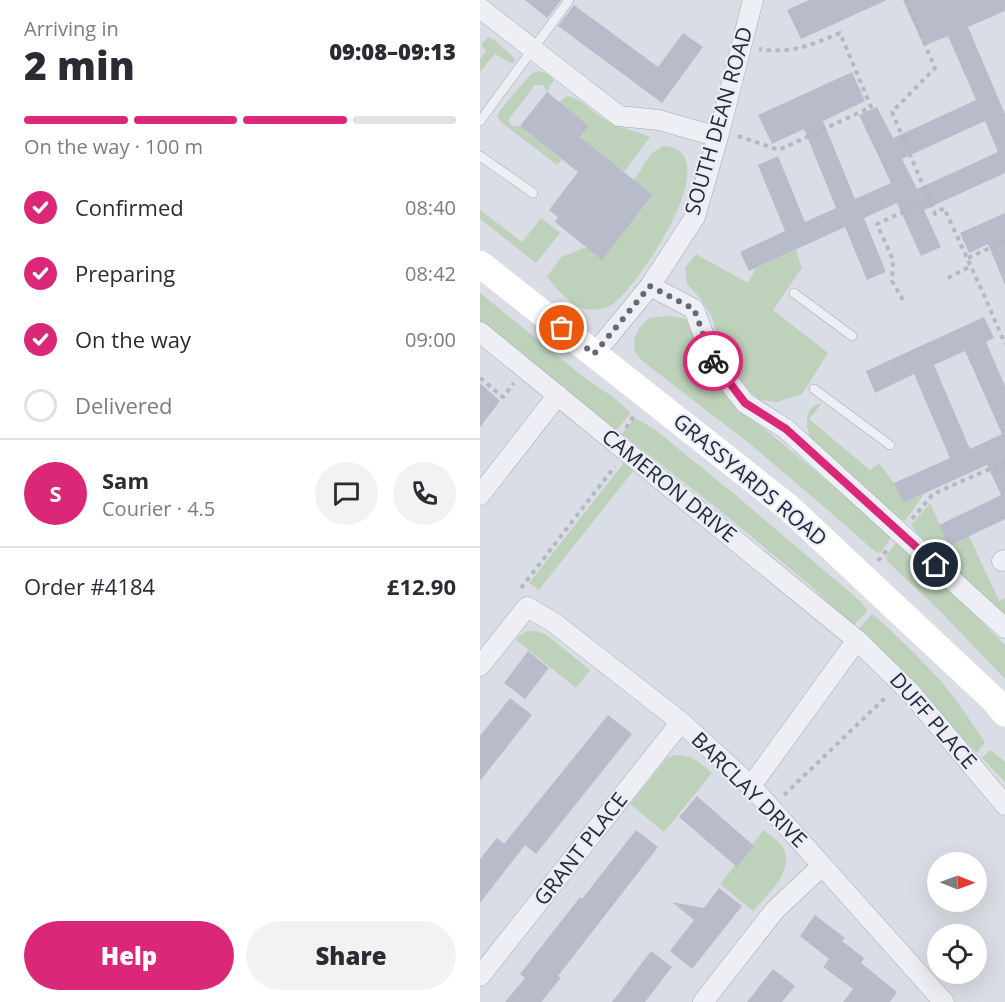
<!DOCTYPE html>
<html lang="en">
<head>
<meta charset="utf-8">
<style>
	:root { --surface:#fff; --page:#f2f2f3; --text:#2b2b33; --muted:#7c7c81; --line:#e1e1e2; --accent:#db2777 }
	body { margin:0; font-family:"Open Sans",sans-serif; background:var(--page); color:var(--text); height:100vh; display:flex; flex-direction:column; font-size:22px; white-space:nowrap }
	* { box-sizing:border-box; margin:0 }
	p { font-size:20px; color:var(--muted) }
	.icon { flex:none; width:33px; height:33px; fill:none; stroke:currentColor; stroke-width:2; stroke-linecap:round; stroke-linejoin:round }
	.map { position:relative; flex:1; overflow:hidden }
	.drawer { display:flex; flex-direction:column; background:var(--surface); width:480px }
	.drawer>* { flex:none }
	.needle { width:39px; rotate:91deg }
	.tools { position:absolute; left:447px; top:852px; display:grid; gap:12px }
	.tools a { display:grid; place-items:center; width:60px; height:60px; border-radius:50%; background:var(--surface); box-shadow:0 6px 24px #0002; font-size:30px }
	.pin { position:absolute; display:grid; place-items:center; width:51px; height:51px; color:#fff; margin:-26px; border:3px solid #fff; border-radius:50%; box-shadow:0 2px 6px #0007 }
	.courier { position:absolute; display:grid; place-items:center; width:60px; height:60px; margin:-30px; border:4px solid #db2777; border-radius:50%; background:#fff; color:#222; box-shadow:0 2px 8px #0007 }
	.overview em { font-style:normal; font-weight:800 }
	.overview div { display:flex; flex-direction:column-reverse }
	.overview { display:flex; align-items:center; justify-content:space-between; height:102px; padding:0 24px }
	h1 { font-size:39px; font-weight:800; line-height:45px }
	.bar { display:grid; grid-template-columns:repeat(4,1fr); gap:9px 6px; align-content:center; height:72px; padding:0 24px }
	.bar i { height:8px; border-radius:4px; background:var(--line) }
	.bar .current { background:var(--accent) }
	.bar p { grid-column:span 4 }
	.line { display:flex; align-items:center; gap:15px; padding:0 24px; border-top:2px solid var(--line) }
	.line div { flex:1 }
	.round { display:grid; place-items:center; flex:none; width:63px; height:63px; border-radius:32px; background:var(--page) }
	ol { padding:0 24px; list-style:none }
	li { display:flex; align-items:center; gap:18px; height:66px }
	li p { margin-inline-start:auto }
	li .icon { padding:6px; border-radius:50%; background:var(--accent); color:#fff; stroke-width:4 }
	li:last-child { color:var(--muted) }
	li i { width:33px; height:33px; border:3px solid var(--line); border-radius:50% }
	.button { display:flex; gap:12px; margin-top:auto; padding:12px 24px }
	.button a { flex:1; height:69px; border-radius:36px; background:var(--accent); color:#fff; font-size:24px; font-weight:800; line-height:69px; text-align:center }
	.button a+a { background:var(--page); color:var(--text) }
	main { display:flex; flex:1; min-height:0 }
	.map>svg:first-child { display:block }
	.green { fill:#bdd1bb }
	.building { fill:#b8bcca; fill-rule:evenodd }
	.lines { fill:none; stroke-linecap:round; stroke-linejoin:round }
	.lane-casing { stroke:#a4a7b3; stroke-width:10 }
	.street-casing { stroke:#a4a7b3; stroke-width:21 }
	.path { stroke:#b5b8c1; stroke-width:4; stroke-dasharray:4.5 4.5; stroke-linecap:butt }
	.lane { stroke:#edeff5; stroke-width:9 }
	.street { stroke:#edeff5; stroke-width:20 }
	.secondary { stroke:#fff; stroke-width:27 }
	.done { stroke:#646878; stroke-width:6; stroke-dasharray:0 10.8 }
	.route { stroke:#db2777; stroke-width:8 }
	.labels { text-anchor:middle; stroke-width:4.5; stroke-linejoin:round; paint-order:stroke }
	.street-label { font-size:21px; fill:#24293d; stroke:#eaedf4 }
</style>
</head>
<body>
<main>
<section class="drawer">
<div class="overview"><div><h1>2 min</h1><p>Arriving in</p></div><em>09:08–09:13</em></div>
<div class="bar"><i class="current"></i><i class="current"></i><i class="current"></i><i></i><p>On the way · 100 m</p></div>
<ol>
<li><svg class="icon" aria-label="check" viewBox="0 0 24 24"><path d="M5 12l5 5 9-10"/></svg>Confirmed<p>08:40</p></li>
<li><svg class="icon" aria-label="check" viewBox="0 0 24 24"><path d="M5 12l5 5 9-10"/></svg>Preparing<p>08:42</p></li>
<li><svg class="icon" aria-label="check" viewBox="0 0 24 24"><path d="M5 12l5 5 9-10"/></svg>On the way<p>09:00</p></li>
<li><i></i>Delivered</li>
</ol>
<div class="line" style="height:108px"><b class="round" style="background:var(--accent);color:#fff">S</b><div><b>Sam</b><p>Courier · 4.5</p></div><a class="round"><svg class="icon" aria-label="chat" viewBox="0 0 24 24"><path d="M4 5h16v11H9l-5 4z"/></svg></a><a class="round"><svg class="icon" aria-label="phone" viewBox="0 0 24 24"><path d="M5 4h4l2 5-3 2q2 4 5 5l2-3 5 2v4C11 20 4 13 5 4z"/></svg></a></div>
<div class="line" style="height:78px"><div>Order #4184</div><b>£12.90</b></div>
<div class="button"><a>Help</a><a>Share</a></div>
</section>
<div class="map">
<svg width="525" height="1002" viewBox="0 0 525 1002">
	<rect width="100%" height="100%" fill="#dbdde6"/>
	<!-- green -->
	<path class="green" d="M8 37 16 41 35 59 33 64 15 54 0 72V59L6 51 1 45Z
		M59 71 68 74 74 80 67 92 63 85H55L28 120 32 126H40L82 160 77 165 21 122 17 116 21 109 51 74Z
		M87 96C105 100 109 110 124 119 138 127 154 131 170 137L144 172 116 150 99 139 109 126 79 102Z
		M182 146C252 148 158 287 132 305 125 309 113 311 105 309 90 306 76 287 67 277L81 257 107 247 122 259 173 196 154 180 171 154Z
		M0 210 42 242 61 218 80 233 56 263 0 219Z
		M316 250 322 268 293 310 348 353 322 394 297 402 280 400 264 387 245 364 232 317 221 299 207 284 205 268 216 254 268 283 276 268Z
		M0 293 106 379 133 397 151 413 137 430 65 376 0 323Z
		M185 316 204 318 216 332 227 362 241 389 260 409 320 458 412 536 401 552 397 553 391 548 343 506 270 444 161 360 155 351 154 339 160 327 169 318Z
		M342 403 329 419 390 470 399 463 414 483 423 503 444 494 425 521 420 519 331 441C326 426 322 407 342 403Z
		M155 418 173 428 259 498 380 601 387 609 384 615 373 626 332 587 237 508 142 434Z
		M144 463 153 471 59 590 49 583Z
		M450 503 469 546 489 536 519 601 525 598V620L437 533 431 525Z
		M420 543 467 587 525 645V679L459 610 408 562 406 556 415 544Z
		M392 614 402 622 437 656 461 681 478 703 505 742 497 753 377 631Z
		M47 631H56L65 634 110 670 96 688 36 640 40 635Z
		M510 750 525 762V782L502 758Z
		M196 755C213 755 220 763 232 773L184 832 150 804 187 758Z
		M284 830C289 835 298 840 302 846 317 869 287 895 273 911L240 884Z"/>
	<!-- building -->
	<path class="building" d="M45 0H81L67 18Z
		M329 0H407L321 39 307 10Z
		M423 0H525V11L488 27 525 114V173L444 210 461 247 441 256 417 203 384 218 406 272 387 280 365 227 269 271 260 252 305 231 278 165 298 156 325 222 356 208 324 129 292 144 278 115 372 72 385 101 343 121 375 199 411 183 379 115 397 107 413 138 496 100 468 36 444 46ZM505 121 518 152 437 189 422 159Z
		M94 5 178 67 203 33 223 47 182 103 78 26Z
		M67 92 109 126 100 137 173 195 122 260 75 222 78 217 69 210 98 172 40 126Z
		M525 213V285L508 244 489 253 480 233Z
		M504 317 514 338 506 342 525 386V519L469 546 459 525 521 495 507 465 423 503 414 483 470 458 434 374 395 393 386 371ZM485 351 522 434 490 449 454 365Z
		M0 383 20 401 0 427Z
		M48 651 69 668 45 699 24 683Z
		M30 698 52 715 0 781V736Z
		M128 715 152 734 56 854 45 845 0 903V859L17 838 24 844Z
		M217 796 274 846 257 867 199 817Z
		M156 830 178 847 78 976 81 978 61 1002H25L45 978 40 974 100 897 102 899Z
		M239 888 262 906 212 969 190 951 214 920 192 902 224 908Z
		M335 915 365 938 362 941 384 958 381 963 417 992 410 1002H363L373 989 343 967 349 959 320 936Z
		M171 951 192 967 165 1002H132Z
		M293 969 315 986 302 1002H267Z"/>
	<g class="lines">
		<defs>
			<path id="lane" d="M0 121 89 0
				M0 156 53 193
				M314 293 372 336
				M334 389 410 445"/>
			<path id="street" d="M0 8 139 116 179 120 238 137
				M170 286 214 309 234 363 265 403 306 429 525 628
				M0 332 377 640 431 693 525 805
				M114 354 170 286 215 217 238 137 273 0
				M0 495 78 395
				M522 561 525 560
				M0 666 47 607 73 622 201 722 271 786 464 1002
				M271 786 377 640
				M0 976 201 722
				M223 1002 295 910 342 866"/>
		</defs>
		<!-- lane casing -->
		<use href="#lane" class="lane-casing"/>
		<!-- street casing -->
		<use href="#street" class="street-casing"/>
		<!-- path -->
		<path class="path" d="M426 0 455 68 412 112 455 214 464 208 504 295 525 344
			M258 136 299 150 391 107 360 33C330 45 313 54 279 49
			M488 258 525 241
			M468 278 491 266
			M423 300 412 281 413 260 397 224 449 200
			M0 378 23 397 34 383
			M146 428 155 414
			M432 519 453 494 525 462
			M398 561 408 549
			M41 588 135 466
			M304 795 407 696"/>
		<!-- lane -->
		<use href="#lane" class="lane"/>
		<!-- street -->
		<use href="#street" class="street"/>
		<!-- secondary -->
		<path class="secondary" d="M0 264 308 507 513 699 525 713"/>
	</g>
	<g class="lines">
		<!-- done -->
		<path class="done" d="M82 328 114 354 170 286 214 309 233 361"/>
		<!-- route -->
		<path class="route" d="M233 361 265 403 306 429 456 565"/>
	</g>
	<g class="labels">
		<!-- street labels -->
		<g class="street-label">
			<text transform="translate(239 121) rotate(-74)" y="7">SOUTH DEAN ROAD</text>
			<text transform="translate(270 480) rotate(40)" y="7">GRASSYARDS ROAD</text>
			<text transform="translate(189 486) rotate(39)" y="7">CAMERON DRIVE</text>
			<text transform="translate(453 721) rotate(49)" y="7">DUFF PLACE</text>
			<text transform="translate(269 790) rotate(45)" y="7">BARCLAY DRIVE</text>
			<text transform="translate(101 849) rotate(-52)" y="7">GRANT PLACE</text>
		</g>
	</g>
</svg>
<div class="tools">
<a><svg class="needle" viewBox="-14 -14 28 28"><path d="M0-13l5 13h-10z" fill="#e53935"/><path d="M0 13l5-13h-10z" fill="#7c7c81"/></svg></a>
<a><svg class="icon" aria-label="locate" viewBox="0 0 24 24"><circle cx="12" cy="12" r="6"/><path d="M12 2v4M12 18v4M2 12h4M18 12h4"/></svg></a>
</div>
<div class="pin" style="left:82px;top:328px;background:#ea580c"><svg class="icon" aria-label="bag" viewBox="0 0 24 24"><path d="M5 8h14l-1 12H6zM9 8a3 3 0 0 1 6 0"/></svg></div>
<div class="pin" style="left:456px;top:565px;background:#1f2937"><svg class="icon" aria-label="home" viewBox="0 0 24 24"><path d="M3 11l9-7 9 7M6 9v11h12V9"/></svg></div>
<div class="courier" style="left:233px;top:361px"><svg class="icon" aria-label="bike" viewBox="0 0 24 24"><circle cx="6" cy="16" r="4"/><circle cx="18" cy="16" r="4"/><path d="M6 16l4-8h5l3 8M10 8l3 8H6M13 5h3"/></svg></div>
</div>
</main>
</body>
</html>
